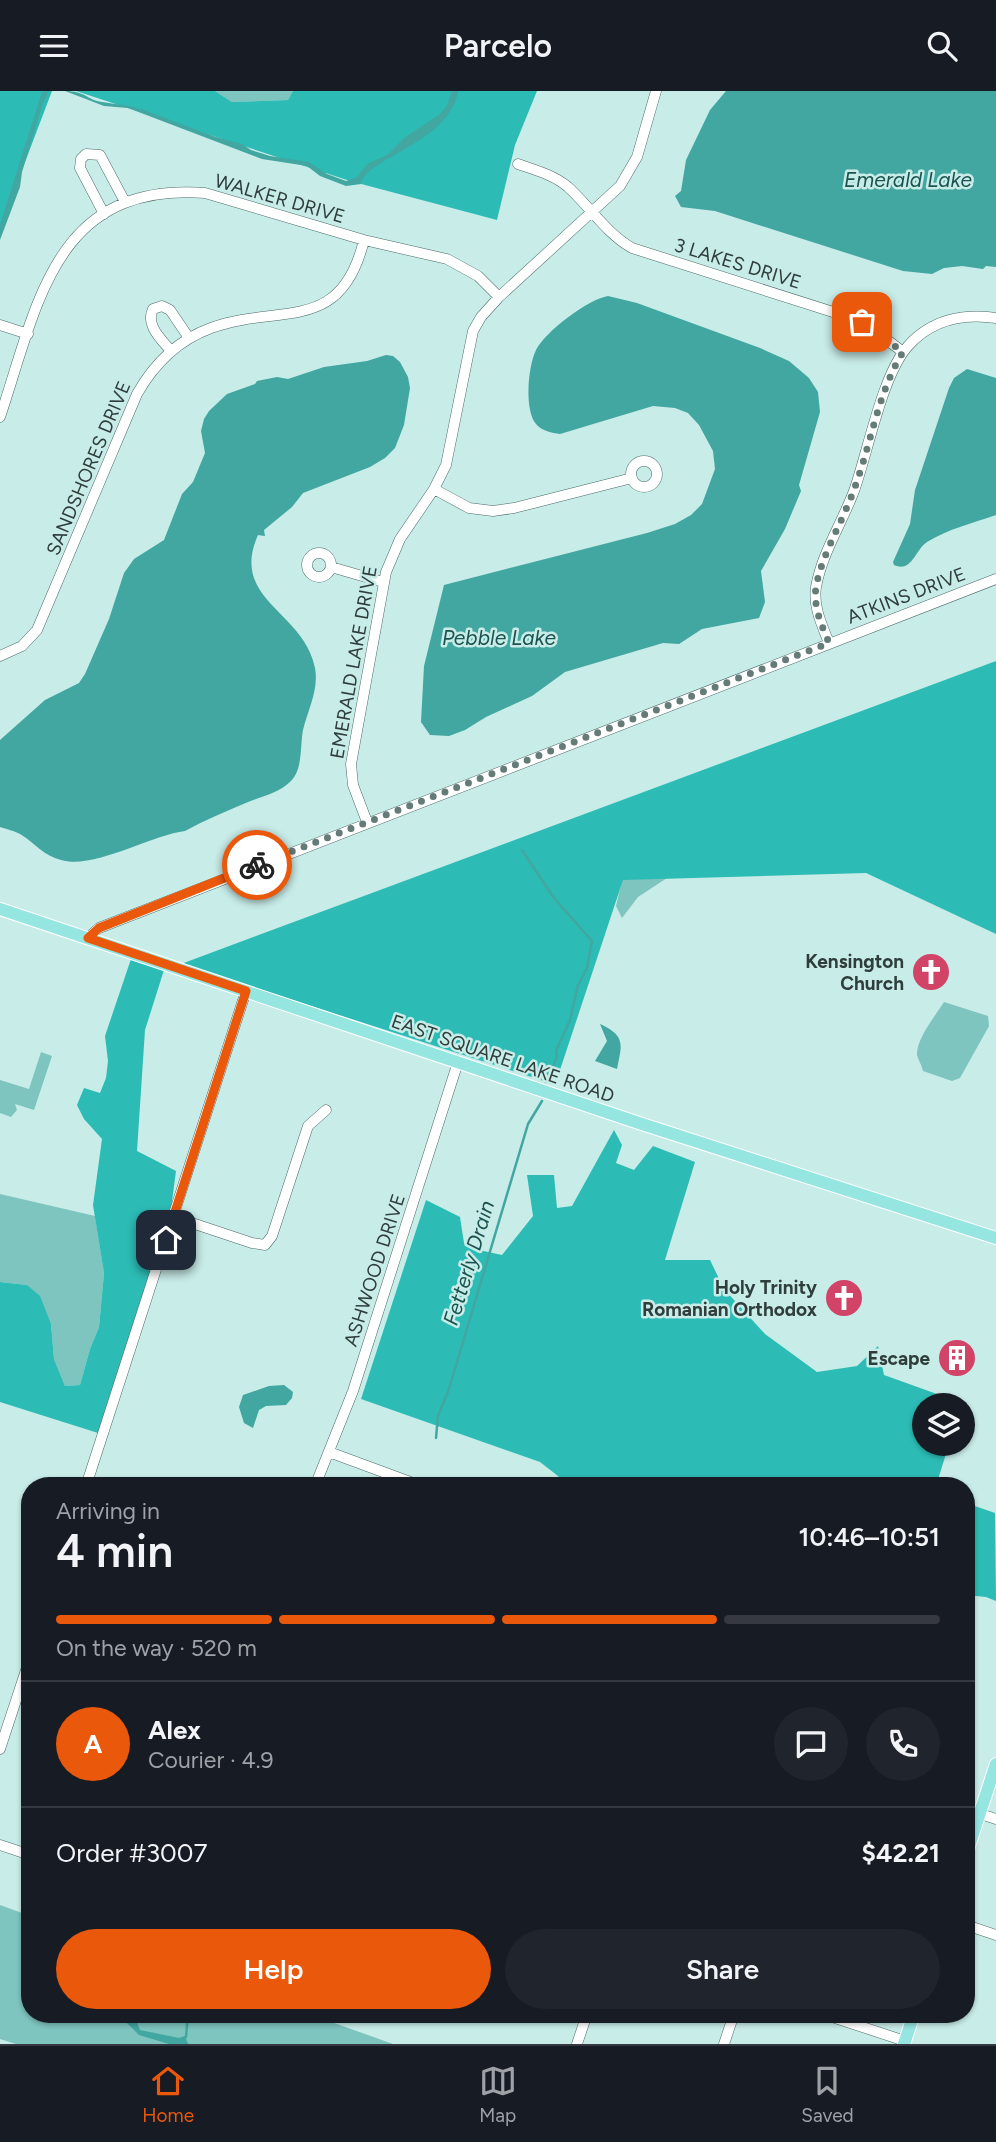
<!DOCTYPE html>
<html lang="en">
<head>
<meta charset="utf-8">
<style>
	:root { --surface:#171b24; --page:#20242c; --text:#f1f3f6; --muted:#9ea1a6; --line:#363941; --accent:#ea580c }
	body { margin:0; font-family:Figtree,sans-serif; background:var(--page); color:var(--text); height:100vh; display:flex; flex-direction:column; font-size:26px; white-space:nowrap }
	* { box-sizing:border-box; margin:0 }
	p { font-size:23px; color:var(--muted) }
	.icon { flex:none; width:38px; height:38px; fill:none; stroke:currentColor; stroke-width:2; stroke-linecap:round; stroke-linejoin:round }
	.map { position:relative; flex:1; overflow:hidden }
	.drawer { position:absolute; left:21px; top:1386px; width:954px; height:546px; display:flex; flex-direction:column; background:var(--surface); border-radius:28px; box-shadow:0 2px 5px #0004 }
	.drawer>* { flex:none }
	.fabs { position:absolute; left:912px; top:1302px; display:grid; gap:14px }
	.fabs a { display:grid; place-items:center; width:63px; height:63px; border-radius:50%; background:var(--surface); box-shadow:0 2px 5px #0004; font-size:35px }
	.pin { position:absolute; display:grid; place-items:center; width:60px; height:60px; color:#fff; margin:-30px; border-radius:14px; box-shadow:0 4px 10px #0006 }
	.courier { position:absolute; display:grid; place-items:center; width:70px; height:70px; margin:-35px; border:5px solid #ea580c; border-radius:50%; background:#fff; color:#222; box-shadow:0 2px 9px #0007 }
	.summary em { font-style:normal; font-weight:600 }
	.summary div { display:flex; flex-direction:column-reverse }
	.summary { display:flex; align-items:center; justify-content:space-between; height:119px; padding:0 35px }
	h1 { font-size:46px; font-weight:600; line-height:52px }
	.bar { display:grid; grid-template-columns:repeat(4,1fr); gap:10px 7px; align-content:center; height:84px; padding:0 35px }
	.bar i { height:9px; border-radius:5px; background:var(--line) }
	.bar .active { background:var(--accent) }
	.bar p { grid-column:span 4 }
	.line { display:flex; align-items:center; gap:18px; padding:0 35px; border-top:2px solid var(--line) }
	.line div { flex:1 }
	.round { display:grid; place-items:center; flex:none; width:74px; height:74px; border-radius:37px; background:var(--page) }
	.primary-button { display:flex; gap:14px; margin-top:auto; padding:14px 35px }
	.primary-button a { flex:1; height:80px; border-radius:42px; background:var(--accent); color:#fff; font-size:28px; font-weight:600; line-height:80px; text-align:center }
	.primary-button a+a { background:var(--page); color:var(--text) }
	header { display:flex; justify-content:space-between; align-items:center; height:91px; padding:0 35px; background:var(--surface); font-size:32px; font-weight:600 }
	.tabs { display:flex; justify-content:space-around; align-items:center; height:98px; border-top:2px solid var(--line); background:var(--surface); font-size:19px; color:var(--muted) }
	.tabs a { display:grid; justify-items:center; gap:4px }
	.tabs .active { color:var(--accent) }
	.map>svg:first-child { display:block }
	.green { fill:#7ec4bf }
	.forest { fill:#2cbcb5 }
	.water { fill:#42a6a1 }
	.lines { fill:none; stroke-linecap:round; stroke-linejoin:round }
	.stream { stroke:#42a6a1; stroke-width:2.5 }
	.minor-casing { stroke:#4b6b68; stroke-width:11 }
	.major-casing { stroke:#fff; stroke-width:14 }
	.minor { stroke:#fff; stroke-width:10 }
	.major { stroke:#95e5e1; stroke-width:12 }
	.done { stroke:#657b78; stroke-width:7; stroke-dasharray:0 12.6 }
	.route { stroke:#ea580c; stroke-width:9 }
	.labels { text-anchor:middle; stroke-width:5; stroke-linejoin:round; paint-order:stroke }
	.street-label { font-size:19px; fill:#2f3e3c; stroke:#c8ece8 }
	.poi-label { font-size:19px; font-weight:bold; fill:#2f3e3c; stroke:#c8ece8; text-anchor:end }
	.water-label { font-size:21px; font-style:italic; fill:#1b5350; stroke:#c8ece8 }
</style>
</head>
<body>
<header><svg class="icon" aria-label="menu" viewBox="0 0 24 24"><path d="M4 6h16M4 12h16M4 18h16"/></svg>Parcelo<svg class="icon" aria-label="search" viewBox="0 0 24 24"><circle cx="10" cy="10" r="6"/><path d="M15 15l6 6"/></svg></header>
<div class="map">
<svg width="996" height="1953" viewBox="0 0 996 1953">
	<rect width="100%" height="100%" fill="#c8ece8"/>
	<!-- green -->
	<path class="green" d="M215 0H293L288 9 232 11Z
		M624 781 667 787 638 806 622 827 616 815Z
		M944 911 988 925 989 935 960 987 952 990 923 980C922 975 918 968 917 964 916 948 936 924 944 911Z
		M41 961 52 965 34 1019 15 1013 17 1019 11 1026 0 1022V989L29 998Z
		M0 1103 95 1125 104 1182 99 1236 90 1258 80 1294 65 1295 54 1268 51 1233 27 1194 0 1191Z
		M0 1814 30 1825V1923H309L393 1953H16L0 1948Z"/>
	<!-- forest -->
	<path class="forest" d="M0 0H52L0 137Z
		M76 0H215L232 11 288 9 293 0H537L515 54 497 129 350 90Z
		M996 570V843L866 782 623 789 560 979 550 992 181 873Z
		M131 868 164 879 145 939 137 1060 176 1080 171 1118 98 1342 0 1311V1191L27 1194 40 1205 51 1233 54 1268 65 1295 80 1294 90 1258 99 1236 104 1182 93 1114 102 1048 84 1028 77 1014 84 997 100 1002 106 987 108 970 105 945Z
		M614 1039 622 1054 616 1072 634 1079 653 1055 695 1071 665 1169H710L724 1198 765 1243 817 1281 857 1275 878 1255 884 1284 962 1312 961 1314H924V1353H949L936 1395H565L558 1385 540 1371 361 1308 426 1109 460 1126 464 1152 479 1159 502 1164 533 1125 527 1084H554L557 1117 572 1115Z
		M966 1412 995 1422 996 1510 986 1506 966 1504Z"/>
	<!-- water -->
	<path class="water" d="M49 0 43 12 22 81 20 96 0 149V134L42 1Z
		M65 0C86 0 87 9 102 11 115 13 128 14 141 18L216 46 242 53 251 59 270 65 309 71 327 83 346 90 357 86 367 73 387 64 404 47 440 23 447 14 452 0H458C451 51 364 68 361 93L346 95 320 85 307 75 262 68 128 17 104 15Z
		M726 0H996V176L986 175 983 178 962 175 944 177 932 183 903 180 715 120 681 116 675 105 681 100 686 69 710 19Z
		M608 205 637 212 760 257 789 270 809 287 818 301 820 321 799 394 801 400 785 438 761 480 765 511 759 527 702 538 679 553 663 552 565 581 532 605 486 626 465 639 449 645 430 644 421 631 424 575 444 494 647 442 675 433 691 424 702 413 715 378 713 360 699 334 688 322 675 317 653 315 560 343C552 342 542 340 536 333 524 319 528 275 536 259 545 241 588 208 608 205Z
		M386 264 393 265 400 271 408 286 410 297 404 334 395 357 385 367 370 376 303 402 292 416 264 439 265 445 258 444C229 509 304 520 315 577 319 599 308 618 303 639 300 654 303 678 291 690 279 702 263 705 248 711 227 720 205 729 185 740 151 744 93 779 61 769 44 765 35 752 20 743 15 740 6 738 0 736V649L45 609 79 592 85 583 109 528 124 482 134 468 164 449 182 403 193 391 205 362 201 340 204 328 209 320 227 303 255 293 257 290 277 286 288 288 324 276 367 270Z
		M967 278 996 287V424C973 432 948 438 927 451 915 459 912 482 894 474L893 471 910 433 915 399 949 297 954 287Z
		M600 933C626 945 622 953 617 978L595 970 607 950Z
		M284 1294 293 1301 292 1307 286 1314 266 1315 259 1319 253 1337 244 1332 239 1316 243 1304 269 1295Z
		M79 1923C90 1923 100 1925 110 1927 119 1928 125 1923 135 1926L140 1939 179 1947 185 1945 188 1953H169L139 1944 123 1928C119 1928 116 1930 113 1931 108 1933 83 1927 79 1923Z"/>
	<g class="lines">
		<!-- stream -->
		<path class="stream" d="M522 759 554 807 592 850 587 877 578 894 570 929 556 960 557 966 546 991
			M436 1347 438 1325 449 1298 528 1033 542 1010
			M186 1946 188 1923"/>
		<defs>
			<path id="minor" d="M518 73C535 79 554 84 568 96 590 116 606 142 632 157L855 228 874 239 903 261
				M104 123 80 77 81 68 86 63 100 64 125 111
				M0 234 28 243
				M171 260C161 248 145 234 153 218L162 215 170 219 189 247
				M0 326C38 213 54 91 205 102L364 149 447 168 478 185 499 206
				M631 383a13 13 0 1 1 26 0a13 13 0 1 1-26 0Z
				M434 398 469 417 493 420 514 417 632 387
				M307 474a12 12 0 1 1 24 0a12 12 0 1 1-24 0Z
				M331 476 383 491
				M829 552C822 534 813 516 816 496 822 462 842 432 854 400 868 361 882 284 908 255 931 229 963 222 996 227
				M0 565 22 555 37 539 137 303C154 273 178 249 211 237 281 212 341 244 364 149
				M367 731 353 694 351 673 386 481 400 448 434 398 446 374 473 240 481 226 499 206 620 95 637 66 656 0
				M88 847 99 837 996 488
				M174 1126 252 1152 265 1154 272 1145 308 1035 326 1019
				M329 1361 421 1395
				M86 1395 246 900
				M315 1395 353 1300 458 971
				M0 1658 30 1567
				M966 1718 996 1728
				M0 1754 30 1764
				M966 1834 996 1844
				M823 1923 905 1950
				M577 1953 587 1923
				M724 1953 734 1923"/>
			<path id="major" d="M0 818 642 1033 996 1147
				M966 1764 996 1673
				M904 1953 914 1923"/>
		</defs>
		<!-- minor casing -->
		<use href="#minor" class="minor-casing"/>
		<!-- major casing -->
		<use href="#major" class="major-casing"/>
		<!-- minor -->
		<use href="#minor" class="minor"/>
		<!-- major -->
		<use href="#major" class="major"/>
	</g>
	<g class="lines">
		<!-- done -->
		<path class="done" d="M257 774 829 552C822 535 813 516 816 496 822 463 842 432 853 401 871 355 877 303 903 261L862 231"/>
		<!-- route -->
		<path class="route" d="M166 1149 246 900 88 847 99 837 257 774"/>
	</g>
	<!-- icons -->
	<defs>
		<symbol id="church-disc" viewBox="-11 -11 22 22"><circle r="9.5" fill="#d24368" stroke="#c8ece8"/><path d="M-1.2-6h2.4v3.5h3.3v2.4h-3.3V6h-2.4V-.1h-3.3v-2.4h3.3Z" fill="#fff"/></symbol>
		<symbol id="building-disc" viewBox="-11 -11 22 22"><circle r="9.5" fill="#d24368" stroke="#c8ece8"/><path d="M-4-6H4V6H1V3H-1V6H-4ZM-2.5-4.3h1.7v1.8h-1.7ZM.8-4.3h1.7v1.8H.8ZM-2.5-1h1.7V.8h-1.7ZM.8-1h1.7V.8H.8Z" fill="#fff"/></symbol>
	</defs>
	<g fill-rule="evenodd">
		<use href="#church-disc" x="909" y="859" width="44" height="44"/>
		<use href="#church-disc" x="822" y="1185" width="44" height="44"/>
		<use href="#building-disc" x="935" y="1245" width="44" height="44"/>
	</g>
	<g class="labels">
		<!-- street labels -->
		<g class="street-label">
			<text transform="translate(280 107) rotate(16)" y="7">WALKER DRIVE</text>
			<text transform="translate(738 172) rotate(17)" y="7">3 LAKES DRIVE</text>
			<text transform="translate(88 377) rotate(-67)" y="7">SANDSHORES DRIVE</text>
			<text transform="translate(906 504) rotate(-21)" y="7">ATKINS DRIVE</text>
			<text transform="translate(353 571) rotate(-80)" y="7">EMERALD LAKE DRIVE</text>
			<text transform="translate(503 967) rotate(19)" y="7">EAST SQUARE LAKE ROAD</text>
			<text transform="translate(374 1179) rotate(-72)" y="7">ASHWOOD DRIVE</text>
		</g>
		<!-- poi labels -->
		<g class="poi-label">
			<text x="904" y="877">Kensington<tspan x="904" dy="22">Church</tspan></text>
			<text x="817" y="1203">Holy Trinity<tspan x="817" dy="22">Romanian Orthodox</tspan></text>
			<text x="930" y="1274">Escape</text>
		</g>
		<!-- water labels -->
		<g class="water-label">
			<text x="908" y="96">Emerald Lake</text>
			<text x="499" y="554">Pebble Lake</text>
			<text transform="translate(469 1172) rotate(-73)" y="7">Fetterly Drain</text>
		</g>
	</g>
</svg>
<div class="fabs">
<a><svg class="icon" aria-label="layers" viewBox="0 0 24 24"><path d="M12 4l9 5-9 5-9-5zM3 14l9 5 9-5"/></svg></a>
</div>
<div class="pin" style="left:862px;top:231px;background:#ea580c"><svg class="icon" aria-label="bag" viewBox="0 0 24 24"><path d="M5 8h14l-1 12H6zM9 8a3 3 0 0 1 6 0"/></svg></div>
<div class="pin" style="left:166px;top:1149px;background:#1f2937"><svg class="icon" aria-label="home" viewBox="0 0 24 24"><path d="M3 11l9-7 9 7M6 9v11h12V9"/></svg></div>
<div class="courier" style="left:257px;top:774px"><svg class="icon" aria-label="bike" viewBox="0 0 24 24"><circle cx="6" cy="16" r="4"/><circle cx="18" cy="16" r="4"/><path d="M6 16l4-8h5l3 8M10 8l3 8H6M13 5h3"/></svg></div>
<section class="drawer">
<div class="summary"><div><h1>4 min</h1><p>Arriving in</p></div><em>10:46–10:51</em></div>
<div class="bar"><i class="active"></i><i class="active"></i><i class="active"></i><i></i><p>On the way · 520 m</p></div>
<div class="line" style="height:126px"><b class="round" style="background:var(--accent);color:#fff">A</b><div><b>Alex</b><p>Courier · 4.9</p></div><a class="round"><svg class="icon" aria-label="chat" viewBox="0 0 24 24"><path d="M4 5h16v11H9l-5 4z"/></svg></a><a class="round"><svg class="icon" aria-label="phone" viewBox="0 0 24 24"><path d="M5 4h4l2 5-3 2q2 4 5 5l2-3 5 2v4C11 20 4 13 5 4z"/></svg></a></div>
<div class="line" style="height:91px"><div>Order #3007</div><b>$42.21</b></div>
<div class="primary-button"><a>Help</a><a>Share</a></div>
</section>
</div>
<nav class="tabs">
<a class="active"><svg class="icon" aria-label="home" viewBox="0 0 24 24"><path d="M3 11l9-7 9 7M6 9v11h12V9"/></svg>Home</a>
<a><svg class="icon" aria-label="map" viewBox="0 0 24 24"><path d="M3 6l6-2 6 2 6-2v14l-6 2-6-2-6 2zM9 4v14M15 6v14"/></svg>Map</a>
<a><svg class="icon" aria-label="saved" viewBox="0 0 24 24"><path d="M7 4h10v16l-5-4-5 4z"/></svg>Saved</a>
</nav>
</body>
</html>
